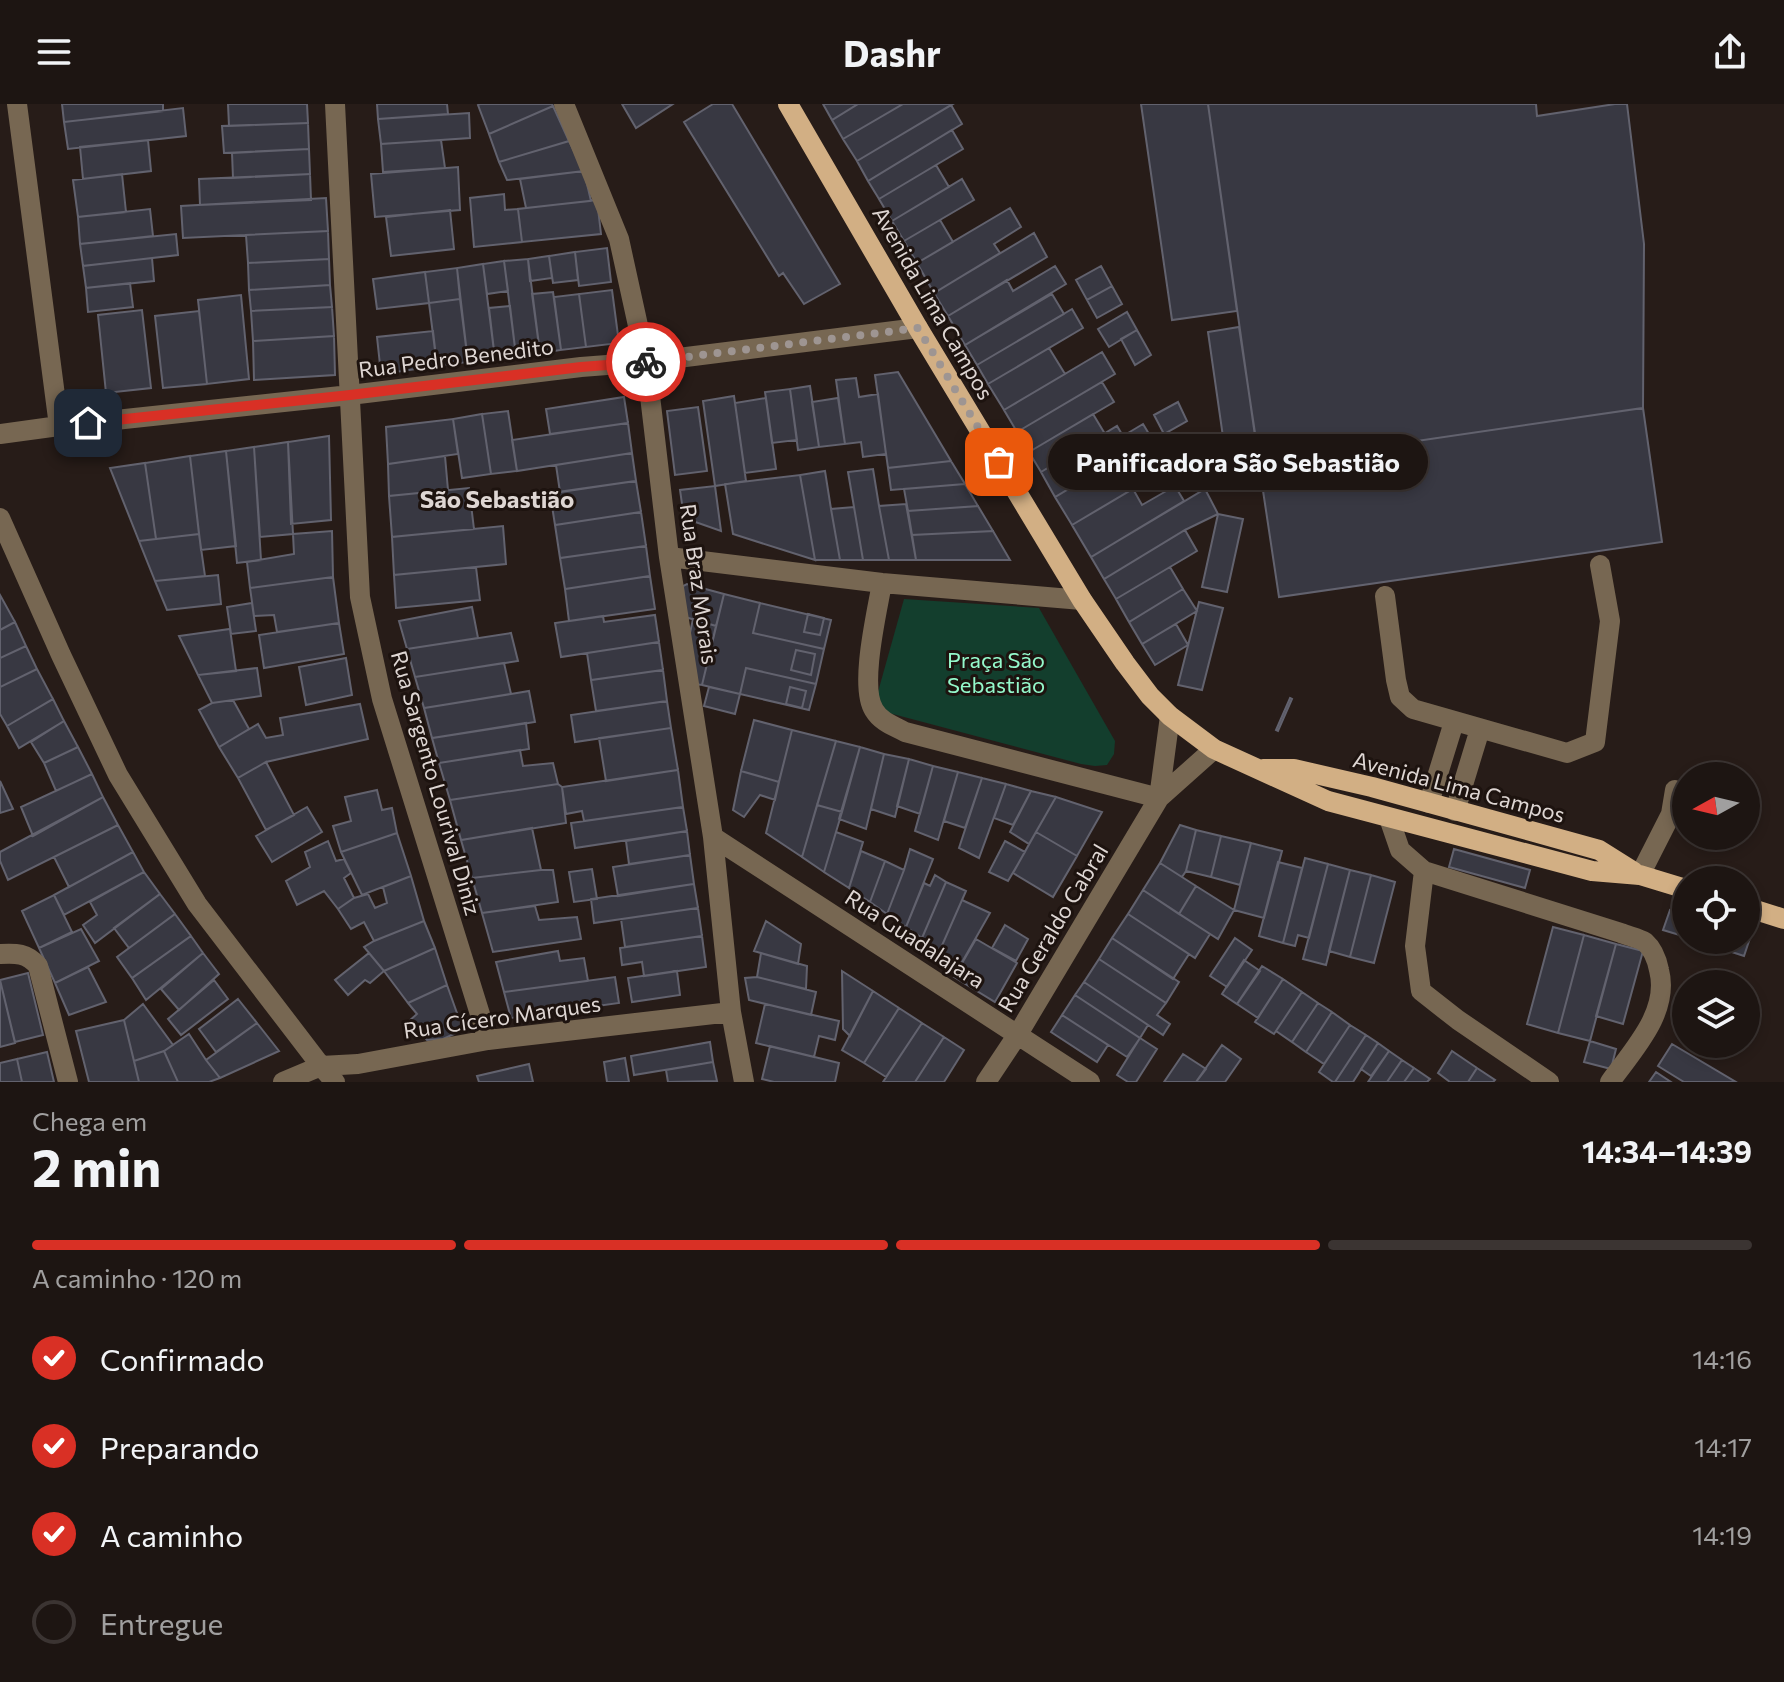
<!DOCTYPE html>
<html lang="pt">
<head>
<meta charset="utf-8">
<style>
	:root { --surface:#1d1512; --page:#2a2220; --text:#f1f3f6; --muted:#a09f9f; --line:#3b3432; --accent:#d93025 }
	body { margin:0; font-family:Commissioner,sans-serif; background:var(--page); color:var(--text); height:100vh; display:flex; flex-direction:column; font-size:30px; white-space:nowrap }
	* { box-sizing:border-box; margin:0 }
	p { font-size:26px; color:var(--muted) }
	.icon { flex:none; width:44px; height:44px; fill:none; stroke:currentColor; stroke-width:2; stroke-linecap:round; stroke-linejoin:round }
	.map { position:relative; height:978px; overflow:hidden }
	.side { display:flex; flex-direction:column; background:var(--surface); flex:1 }
	.side>* { flex:none }
	.needle { width:52px; rotate:262deg }
	.controls { position:absolute; left:1672px; top:658px; display:grid; gap:16px }
	.controls a { display:grid; place-items:center; width:88px; height:88px; border-radius:50%; background:var(--surface); box-shadow:0 4px 12px #0003,0 0 0 2px var(--line); font-size:40px }
	.pin { position:absolute; display:grid; place-items:center; width:68px; height:68px; color:#fff; margin:-34px; border-radius:16px; box-shadow:0 4px 12px #0006 }
	.courier { position:absolute; display:grid; place-items:center; width:80px; height:80px; margin:-40px; border:6px solid #d93025; border-radius:50%; background:#fff; color:#222; box-shadow:0 2px 10px #0007 }
	.bubble { position:absolute; height:56px; border-radius:28px; background:var(--surface); box-shadow:0 4px 12px #0003,0 0 0 2px var(--line); font-size:26px; font-weight:700; line-height:56px; text-align:center }
	.headline em { font-style:normal; font-weight:700 }
	.headline div { display:flex; flex-direction:column-reverse }
	.headline { display:flex; align-items:center; justify-content:space-between; height:136px; padding:0 32px }
	h1 { font-size:52px; font-weight:700; line-height:60px }
	.bar { display:grid; grid-template-columns:repeat(4,1fr); gap:12px 8px; align-content:center; height:96px; padding:0 32px }
	.bar i { height:10px; border-radius:6px; background:var(--line) }
	.bar .selected { background:var(--accent) }
	.bar p { grid-column:span 4 }
	ol { padding:0 32px; list-style:none }
	li { display:flex; align-items:center; gap:24px; height:88px }
	li p { margin-inline-start:auto }
	li .icon { padding:8px; border-radius:50%; background:var(--accent); color:#fff; stroke-width:4 }
	li:last-child { color:var(--muted) }
	li i { width:44px; height:44px; border:4px solid var(--line); border-radius:50% }
	header { display:flex; justify-content:space-between; align-items:center; height:104px; padding:0 32px; background:var(--surface); font-size:36px; font-weight:700 }
	.map>svg:first-child { display:block }
	.green { fill:#133e2d }
	.building { fill:#383842; stroke:#62626e; stroke-width:2 }
	.lines { fill:none; stroke-linecap:round; stroke-linejoin:round }
	.minor { stroke:#776752; stroke-width:20 }
	.major { stroke:#d2af84; stroke-width:20 }
	.done { stroke:#9e9592; stroke-width:8; stroke-dasharray:0 14.4 }
	.route { stroke:#d93025; stroke-width:10 }
	.labels { text-anchor:middle; stroke-width:6; stroke-linejoin:round; paint-order:stroke }
	.street-label { font-size:22px; fill:#ded6d3; stroke:#1d130f }
	.park-label { font-size:22px; fill:#94f8cb; stroke:#1d130f }
	.neighbourhood-label { font-size:24px; font-weight:bold; fill:#ded6d3; stroke:#1d130f }
</style>
</head>
<body>
<header><svg class="icon" aria-label="menu" viewBox="0 0 24 24"><path d="M4 6h16M4 12h16M4 18h16"/></svg>Dashr<svg class="icon" aria-label="share" viewBox="0 0 24 24"><path d="M12 15V3M7 8l5-5 5 5M5 13v7h14v-7"/></svg></header>
<div class="map">
<svg width="1784" height="978" viewBox="0 0 1784 978">
	<rect width="100%" height="100%" fill="#271c18"/>
	<!-- green -->
	<path class="green" d="M904 495 1039 504 1115 637 1114 650 1107 661 1095 662 1081 660 889 609 876 595Z"/>
	<!-- building -->
	<path class="building" d="M62 0H163V7L64 18Z
		M228 0H307L308 19 229 22Z
		M377 0H447L448 10 378 15Z
		M480 0H552L553 2 489 30 478 1Z
		M622 0H673L636 24Z
		M713 0H732L840 180 804 200 783 169 779 172 684 18Z
		M823 0H858L832 16Z
		M858 0H903L843 35 832 16Z
		M903 0H953L857 57 843 35Z
		M1141 0H1208L1237 207 1172 216Z
		M1208 0H1536L1537 12 1615 0H1627L1644 140 1643 304 1259 360Z
		M951 1 962 20 868 77 857 57Z
		M553 2 569 37 499 58 489 30Z
		M183 4 186 32 68 45 64 18Z
		M469 9 470 34 381 40 378 15Z
		M308 19 309 45 224 49 222 22Z
		M952 26 963 45 879 95 868 77Z
		M148 36 151 67 83 75 80 43Z
		M441 36 445 64 383 68 381 40Z
		M569 37 584 67 507 76 499 58Z
		M309 45 310 70 233 74 232 49Z
		M936 61 949 83 892 117 879 95Z
		M458 63 460 106 375 113 371 70Z
		M584 67 591 97 526 104 520 75Z
		M122 70 126 108 78 113 73 76Z
		M310 70 311 96 200 101 199 75Z
		M962 75 974 96 904 137 892 117Z
		M504 90 505 106 518 105 522 138 474 143 470 94Z
		M326 94 328 127 183 134 181 102Z
		M597 96 601 130 522 138 518 105Z
		M1010 104 1021 123 994 140 1000 149 934 189 917 159Z
		M150 105 153 132 80 140 78 113Z
		M450 106 454 145 391 152 386 113Z
		M940 116 953 138 917 159 904 137Z
		M328 127 329 155 248 159 246 131Z
		M1034 129 1047 153 948 212 934 189Z
		M176 130 178 151 83 162 80 140Z
		M607 144 611 178 579 182 575 148Z
		M575 148 578 176 553 179 549 152Z
		M549 152 552 174 530 177 528 155Z
		M152 154 154 177 86 184 83 162Z
		M329 155 330 181 249 186 248 159Z
		M528 155 540 249 516 252 504 157Z
		M504 157 508 187 487 190 483 160Z
		M483 160 495 255 468 258 457 164Z
		M1055 162 1066 180 965 241 948 212 1007 176 1013 187Z
		M1101 162 1112 182 1087 196 1076 176Z
		M457 164 460 195 429 199 425 168Z
		M425 168 429 199 377 205 373 175Z
		M130 179 133 203 88 208 86 184Z
		M330 181 332 203 251 207 249 186Z
		M1112 182 1122 200 1097 214 1087 196Z
		M612 186 619 239 586 243 579 190Z
		M553 188 561 246 540 249 532 190Z
		M579 190 586 243 561 246 554 193Z
		M1052 190 1064 210 977 261 965 241Z
		M241 191 249 275 207 280 198 196Z
		M460 195 468 258 437 262 429 199Z
		M510 202 516 252 495 255 489 204Z
		M332 203 334 232 253 237 251 207Z
		M1072 205 1083 224 988 280 977 261Z
		M142 206 151 284 106 289 98 211Z
		M199 207 207 280 163 284 155 212Z
		M1127 208 1137 226 1109 243 1098 225Z
		M1239 223 1255 329 1223 333 1208 228Z
		M1137 226 1151 251 1135 261 1121 235Z
		M433 227 437 262 381 270 377 233Z
		M334 232 335 271 254 276 253 237Z
		M1049 244 1065 270 1004 306 988 280Z
		M1102 248 1115 270 1017 328 1004 306Z
		M898 268 951 357 888 364 875 271Z
		M856 274 859 293 878 290 886 350 863 353 861 338 845 340 836 276Z
		M1102 278 1114 298 1029 348 1017 328Z
		M810 282 819 343 798 346 790 285Z
		M790 285 797 336 772 339 765 288Z
		M734 292 746 377 715 382 703 297Z
		M624 293 628 319 550 330 546 305Z
		M766 294 776 365 745 369 735 299Z
		M838 294 845 340 819 343 812 298Z
		M1178 298 1187 317 1164 330 1154 311Z
		M698 303 707 367 675 371 667 307Z
		M1643 304 1662 438 1279 493 1259 360Z
		M508 307 517 367 491 370 482 310Z
		M482 310 491 370 462 374 453 315Z
		M1093 310 1105 330 1041 368 1029 348Z
		M453 315 458 350 388 360 386 323Z
		M628 319 632 349 517 367 512 336Z
		M1143 320 1152 335 1055 393 1041 368 1117 322 1123 332Z
		M329 332 331 416 291 420 288 338Z
		M288 338 293 430 260 433 254 343Z
		M254 343 261 456 237 459 226 347Z
		M1355 346 1360 376 1303 384 1299 354Z
		M226 347 236 442 201 446 190 352Z
		M632 349 636 377 560 388 556 361Z
		M190 352 199 430 156 435 145 359Z
		M445 352 448 386 389 392 388 360Z
		M1125 352 1141 380 1072 421 1055 393Z
		M951 357 965 380 891 386 888 364Z
		M145 359 156 435 139 437 110 364Z
		M873 365 879 402 889 456H863L854 403 848 368Z
		M825 367 831 405 840 456H815L800 371Z
		M800 371 815 456 733 430 725 380Z
		M636 377 641 408 555 421 550 389Z
		M965 380 978 402 908 407 904 385Z
		M715 382 721 427 684 414 680 386Z
		M1175 382 1184 397 1091 453 1072 421 1133 385 1142 401Z
		M469 384 474 425 392 433 389 392Z
		M1205 385 1218 410 1185 426 1104 475 1091 453Z
		M906 400 916 456H889L879 402Z
		M978 402 993 427 912 431 908 407Z
		M854 403 863 456H840L831 405Z
		M641 408 646 442 560 454 555 421Z
		M1218 410 1243 415 1227 488 1202 483Z
		M503 422 506 460 394 471 392 433Z
		M1185 426 1197 447 1116 495 1104 475Z
		M332 427 333 473 250 484 247 458 294 450 293 430Z
		M993 427 1010 456H916L912 431Z
		M199 430 205 472 155 477 139 437Z
		M646 442 650 472 565 485 560 454Z
		M476 463 480 496 396 504 394 471Z
		M1170 463 1183 485 1129 518 1116 495Z
		M218 471 221 500 167 506 155 477Z
		M650 472 655 505 569 517 565 485Z
		M333 473 339 519 277 528 274 511 254 512 250 484Z
		M687 480 724 490 716 522 685 513 683 482Z
		M1183 485 1197 507 1142 540 1129 518Z
		M724 490 760 499 753 529 824 545 816 580 746 564 740 590 702 581Z
		M0 491 15 518 0 526Z
		M1199 498 1223 504 1202 586 1178 581Z
		M252 499 256 527 231 530 227 503Z
		M760 499 831 516 824 545 753 529Z
		M472 503 478 534 407 545 399 517Z
		M808 510 824 514 820 531 804 528Z
		M655 511 659 538 561 553 555 519 603 512 604 518Z
		M693 515 716 522 702 581 694 580 688 538Z
		M15 518 26 542 0 554V526Z
		M339 519 344 550 264 564 259 531Z
		M1176 520 1188 541 1155 561 1142 540Z
		M230 525 236 567 198 571 179 532Z
		M511 529 518 557 415 573 407 545Z
		M659 538 663 566 591 576 587 549Z
		M26 542 37 565 0 583V554Z
		M796 546 815 550 811 571 791 566Z
		M346 554 352 591 306 601 299 563Z
		M504 559 511 590 424 604 415 573Z
		M257 564 261 592 212 599 198 571Z
		M746 564 816 580 809 606 740 590Z
		M37 565 53 595 7 622 0 610V583Z
		M663 566 667 597 596 607 591 576Z
		M709 583 740 590 735 610 704 602Z
		M790 583 806 587 802 604 786 600Z
		M529 587 535 618 432 634 424 604Z
		M1290 594 1292 595 1278 627 1276 626Z
		M53 595 64 617 19 644 7 622Z
		M233 596 249 625 219 643 199 606 212 599Z
		M667 597 671 624 575 638 571 611Z
		M360 600 368 635 266 658 238 674 219 643 258 620 266 634 283 631 280 614Z
		M754 616 792 626 779 678 741 667Z
		M64 617 78 643 44 659 31 638Z
		M526 619 529 645 439 659 432 634Z
		M671 624 678 666 606 677 599 634Z
		M792 626 836 637 802 753 766 729Z
		M836 637 860 643 842 708 817 701Z
		M78 643 92 670 56 687 44 659Z
		M860 643 884 650 866 725 839 715Z
		M520 646 523 662 553 659 558 680 450 696 439 659Z
		M884 650 909 655 895 713 871 705Z
		M909 655 933 662 920 710 897 702Z
		M266 658 294 711 266 726 238 674Z
		M933 662 958 668 938 736 915 727Z
		M678 666 683 703 584 717 582 707 566 710 562 683Z
		M741 667 779 678 775 696 760 691 744 713 733 706Z
		M958 668 982 674 965 724 944 717Z
		M92 670 103 693 33 732 21 703Z
		M982 674 1006 680 979 754 959 744Z
		M0 677 13 705 0 709Z
		M558 680 562 683 566 719 461 736 450 696Z
		M1006 680 1031 687 1013 721 994 714Z
		M377 686 382 706 392 704 397 729 341 748 333 722 351 717 345 693Z
		M1031 687 1056 693 1029 740 1010 728Z
		M103 693 118 721 8 776 0 757V748Z
		M1056 693 1102 708 1077 752 1036 728Z
		M817 701 842 708 824 768 802 753Z
		M307 703 322 728 272 758 256 732Z
		M683 703 687 727 575 744 571 719Z
		M118 721 133 748 69 783 54 753Z
		M1180 721 1196 726 1186 767 1182 773 1160 759Z
		M532 724 541 766 472 774 461 736Z
		M1196 726 1221 732 1211 773 1186 767Z
		M687 727 690 751 629 760 626 737Z
		M836 728 863 738 849 784 824 768Z
		M1036 728 1077 752 1053 793 1013 769Z
		M397 729 411 772 362 791 341 748Z
		M1221 732 1251 739 1240 781 1211 773Z
		M328 737 336 757 344 755 351 769 344 774 354 794 338 805 324 787 297 801 286 777 310 763 305 748Z
		M1005 737 1025 748 1008 777 989 768Z
		M1251 739 1282 747 1264 814 1234 806Z
		M910 745 933 755 906 823 887 810 904 766Z
		M1454 745 1530 766 1525 784 1449 763Z
		M861 747 885 757 870 798 849 784Z
		M133 748 144 768 64 811 54 791Z
		M690 751 694 780 618 792 613 763Z
		M1305 754 1328 760 1309 834 1298 831 1295 842 1283 839Z
		M885 757 904 766 887 810 870 798Z
		M1278 758 1302 764 1283 839 1259 832Z
		M1160 759 1196 782 1179 810 1143 786Z
		M1328 760 1350 766 1326 861 1303 855Z
		M592 765 597 795 574 798 569 768Z
		M541 766H553L558 798 482 809 472 774Z
		M1350 766 1371 771 1350 853 1329 847Z
		M144 768 160 790 95 839 83 821 97 811 90 798Z
		M935 771 946 778 922 834 906 823 924 779 930 782Z
		M1371 771 1395 778 1374 859 1350 853Z
		M411 772 424 817 374 837 364 818 351 825 338 805 354 794 368 790 375 804 387 799 383 783Z
		M946 778 966 787 940 846 922 834Z
		M694 780 698 804 594 819 591 795Z
		M1196 782 1234 806 1218 835 1179 810Z
		M1143 786 1210 830 1195 854 1128 810Z
		M160 790 175 810 129 844 114 824Z
		M54 791 72 828 39 844 22 807Z
		M962 796 990 809 961 860 940 846Z
		M535 802 539 816 577 813 581 835 493 848 482 809Z
		M698 804 702 832 625 843 621 815Z
		M1670 806 1686 811V833L1663 826Z
		M175 810 191 832 132 874 117 853Z
		M1128 810 1189 850 1173 875 1112 834Z
		M424 817 435 844 384 867 364 843 374 837Z
		M766 817 801 840 798 860 754 847Z
		M1005 821 1028 835 1016 857 992 844Z
		M1553 823 1584 831 1558 929 1527 920Z
		M81 825 99 857 55 879 39 844Z
		M1584 831 1616 840 1590 937 1558 929Z
		M191 832 203 849 146 896 132 874Z
		M702 832 706 863 644 872 642 858 622 861 620 844Z
		M1746 832 1750 834 1744 852 1704 839 1705 836H1746Z
		M1112 834 1179 878 1166 899 1099 855Z
		M1235 834 1252 846 1227 883 1210 872Z
		M976 835 1017 859 995 898 954 873Z
		M1616 840 1643 847 1623 920 1596 912Z
		M435 844 447 881 408 899 384 867Z
		M558 847 560 857 584 854 588 877 504 888 496 858Z
		M203 849 219 870 179 906 161 885Z
		M369 849 384 867 370 879 365 876 348 891 335 876Z
		M761 849 807 862 806 885 757 873Z
		M1099 855 1166 899 1157 911 1170 920 1163 931 1084 878Z
		M1244 856 1260 867 1237 900 1222 890Z
		M1262 862 1283 875 1258 914 1237 900Z
		M88 863 106 898 69 911 55 879Z
		M677 867 680 891 632 898 628 874Z
		M842 867 873 887 850 932 843 925Z
		M28 869 43 931 15 938 0 876Z
		M615 873 619 899 511 914 504 888Z
		M757 873 816 888 811 911 749 896 745 874Z
		M1283 875 1302 888 1274 930 1255 918Z
		M0 876 15 939 0 943Z
		M214 876 228 895 181 931 168 915Z
		M1084 878 1148 921 1140 934 1075 891Z
		M447 881 463 926 443 935 427 936 409 917 417 910 408 899Z
		M873 887 899 904 864 959 842 946Z
		M1302 888 1318 899 1292 938 1276 927Z
		M1075 891 1140 934 1127 953 1062 911Z
		M238 895 257 919 216 948 199 925Z
		M1318 899 1332 908 1306 948 1292 938Z
		M143 900 173 941 164 947 134 957 124 916Z
		M765 900 839 917 835 936 819 932 814 953 756 939Z
		M899 904 922 919 886 973 864 959Z
		M1332 908 1350 921 1324 960 1306 948Z
		M1062 911 1108 941 1097 958 1051 928Z
		M124 916 139 978H89L76 927Z
		M257 919 279 947 220 974 206 956Z
		M922 919 944 933 915 978H883Z
		M1350 921 1366 931 1335 978H1333L1319 968Z
		M189 930 206 956 220 974 209 978H178L164 947Z
		M1366 931 1378 939 1353 978H1335Z
		M944 933 964 946 944 978H915Z
		M1140 934 1157 945 1136 978H1128L1117 971Z
		M1590 937 1616 945 1611 965 1584 958Z
		M710 938 713 958 634 971 631 952Z
		M1378 939 1389 947 1371 972 1361 965Z
		M1672 940 1736 978H1684L1658 962Z
		M1222 941 1241 955 1225 978H1196Z
		M770 942 839 959 835 978H774L762 975Z
		M164 947 178 978H139L134 957Z
		M1389 947 1402 956 1387 978H1368Z
		M1452 947 1477 964 1468 978H1450L1438 969Z
		M47 948 54 978H22L17 955Z
		M1183 950 1206 965 1196 978H1164Z
		M625 954 629 978H607L604 958Z
		M17 955 22 978H0V959Z
		M1402 956 1414 964 1404 978H1387Z
		M713 958 717 977 668 978 666 966Z
		M529 960 533 978H479L477 972Z
		M1414 964 1430 975 1427 978H1404Z
		M1477 964 1495 976 1493 978H1468Z
		M1656 968 1671 978H1649Z"/>
	<g class="lines">
		<!-- minor -->
		<path class="minor" d="M17 0 59 322
			M335 0 360 493 382 595 488 936
			M564 0 619 135 646 258 669 453 713 733 731 908 744 978
			M0 330 59 322 350 291 581 263 646 258 918 224
			M0 414 61 551 118 671 197 800 321 962 335 978
			M669 453 882 479 1082 496
			M882 479C877 508 859 583 874 606 881 618 894 622 905 628L1159 694
			M1385 492 1396 576 1400 593 1413 605 1567 649 1595 638 1610 517 1600 461
			M1159 694 1170 612
			M1429 699 1454 618
			M1455 707 1480 625
			M1389 714 1400 746 1424 767 1621 829C1628 832 1639 834 1645 838 1653 845 1657 856 1659 866 1670 908 1633 946 1610 978
			M713 733 1090 978
			M1424 767 1415 842 1421 887 1458 916 1549 978
			M1640 771 1671 710 1675 686
			M0 850C16 849 27 849 38 862L68 978
			M283 978 321 962 358 960 488 936 731 908
			M986 978 1018 930 1159 694 1214 645"/>
		<!-- major -->
		<path class="major" d="M788 0 918 224 1082 496 1125 559 1150 592 1170 612 1214 645 1328 697 1592 767 1640 771 1686 785
			M1263 665H1294L1372 683 1599 746 1634 768
			M1746 803 1784 815"/>
	</g>
	<g class="lines">
		<!-- done -->
		<path class="done" d="M646 258 918 224 999 358"/>
		<!-- route -->
		<path class="route" d="M88 319 350 291 581 263 646 258"/>
	</g>
	<g class="labels">
		<!-- street labels -->
		<g class="street-label">
			<text transform="translate(933 199) rotate(60)" y="8">Avenida Lima Campos</text>
			<text transform="translate(456 254) rotate(-7)" y="8">Rua Pedro Benedito</text>
			<text transform="translate(699 480) rotate(82)" y="8">Rua Braz Morais</text>
			<text transform="translate(436 679) rotate(74)" y="8">Rua Sargento Lourival Diniz</text>
			<text transform="translate(1459 683) rotate(15)" y="8">Avenida Lima Campos</text>
			<text transform="translate(1053 824) rotate(-59)" y="8">Rua Geraldo Cabral</text>
			<text transform="translate(915 835) rotate(33)" y="8">Rua Guadalajara</text>
			<text transform="translate(502 913) rotate(-8)" y="8">Rua Cícero Marques</text>
		</g>
		<!-- park labels -->
		<g class="park-label">
			<text x="996" y="564">Praça São<tspan x="996" dy="25">Sebastião</tspan></text>
		</g>
		<!-- neighbourhood labels -->
		<g class="neighbourhood-label">
			<text x="497" y="404">São Sebastião</text>
		</g>
	</g>
</svg>
<div class="controls">
<a><svg class="needle" viewBox="-14 -14 28 28"><path d="M0-13l5 13h-10z" fill="#e53935"/><path d="M0 13l5-13h-10z" fill="#a09f9f"/></svg></a>
<a><svg class="icon" aria-label="locate" viewBox="0 0 24 24"><circle cx="12" cy="12" r="6"/><path d="M12 2v4M12 18v4M2 12h4M18 12h4"/></svg></a>
<a><svg class="icon" aria-label="layers" viewBox="0 0 24 24"><path d="M12 4l9 5-9 5-9-5zM3 14l9 5 9-5"/></svg></a>
</div>
<div class="pin" style="left:999px;top:358px;background:#ea580c"><svg class="icon" aria-label="bag" viewBox="0 0 24 24"><path d="M5 8h14l-1 12H6zM9 8a3 3 0 0 1 6 0"/></svg></div>
<div class="pin" style="left:88px;top:319px;background:#1f2937"><svg class="icon" aria-label="home" viewBox="0 0 24 24"><path d="M3 11l9-7 9 7M6 9v11h12V9"/></svg></div>
<div class="courier" style="left:646px;top:258px"><svg class="icon" aria-label="bike" viewBox="0 0 24 24"><circle cx="6" cy="16" r="4"/><circle cx="18" cy="16" r="4"/><path d="M6 16l4-8h5l3 8M10 8l3 8H6M13 5h3"/></svg></div>
<div class="bubble" style="left:1048px;top:330px;width:380px">Panificadora São Sebastião</div>
</div>
<section class="side">
<div class="headline"><div><h1>2 min</h1><p>Chega em</p></div><em>14:34–14:39</em></div>
<div class="bar"><i class="selected"></i><i class="selected"></i><i class="selected"></i><i></i><p>A caminho · 120 m</p></div>
<ol>
<li><svg class="icon" aria-label="check" viewBox="0 0 24 24"><path d="M5 12l5 5 9-10"/></svg>Confirmado<p>14:16</p></li>
<li><svg class="icon" aria-label="check" viewBox="0 0 24 24"><path d="M5 12l5 5 9-10"/></svg>Preparando<p>14:17</p></li>
<li><svg class="icon" aria-label="check" viewBox="0 0 24 24"><path d="M5 12l5 5 9-10"/></svg>A caminho<p>14:19</p></li>
<li><i></i>Entregue</li>
</ol>
</section>
</body>
</html>
